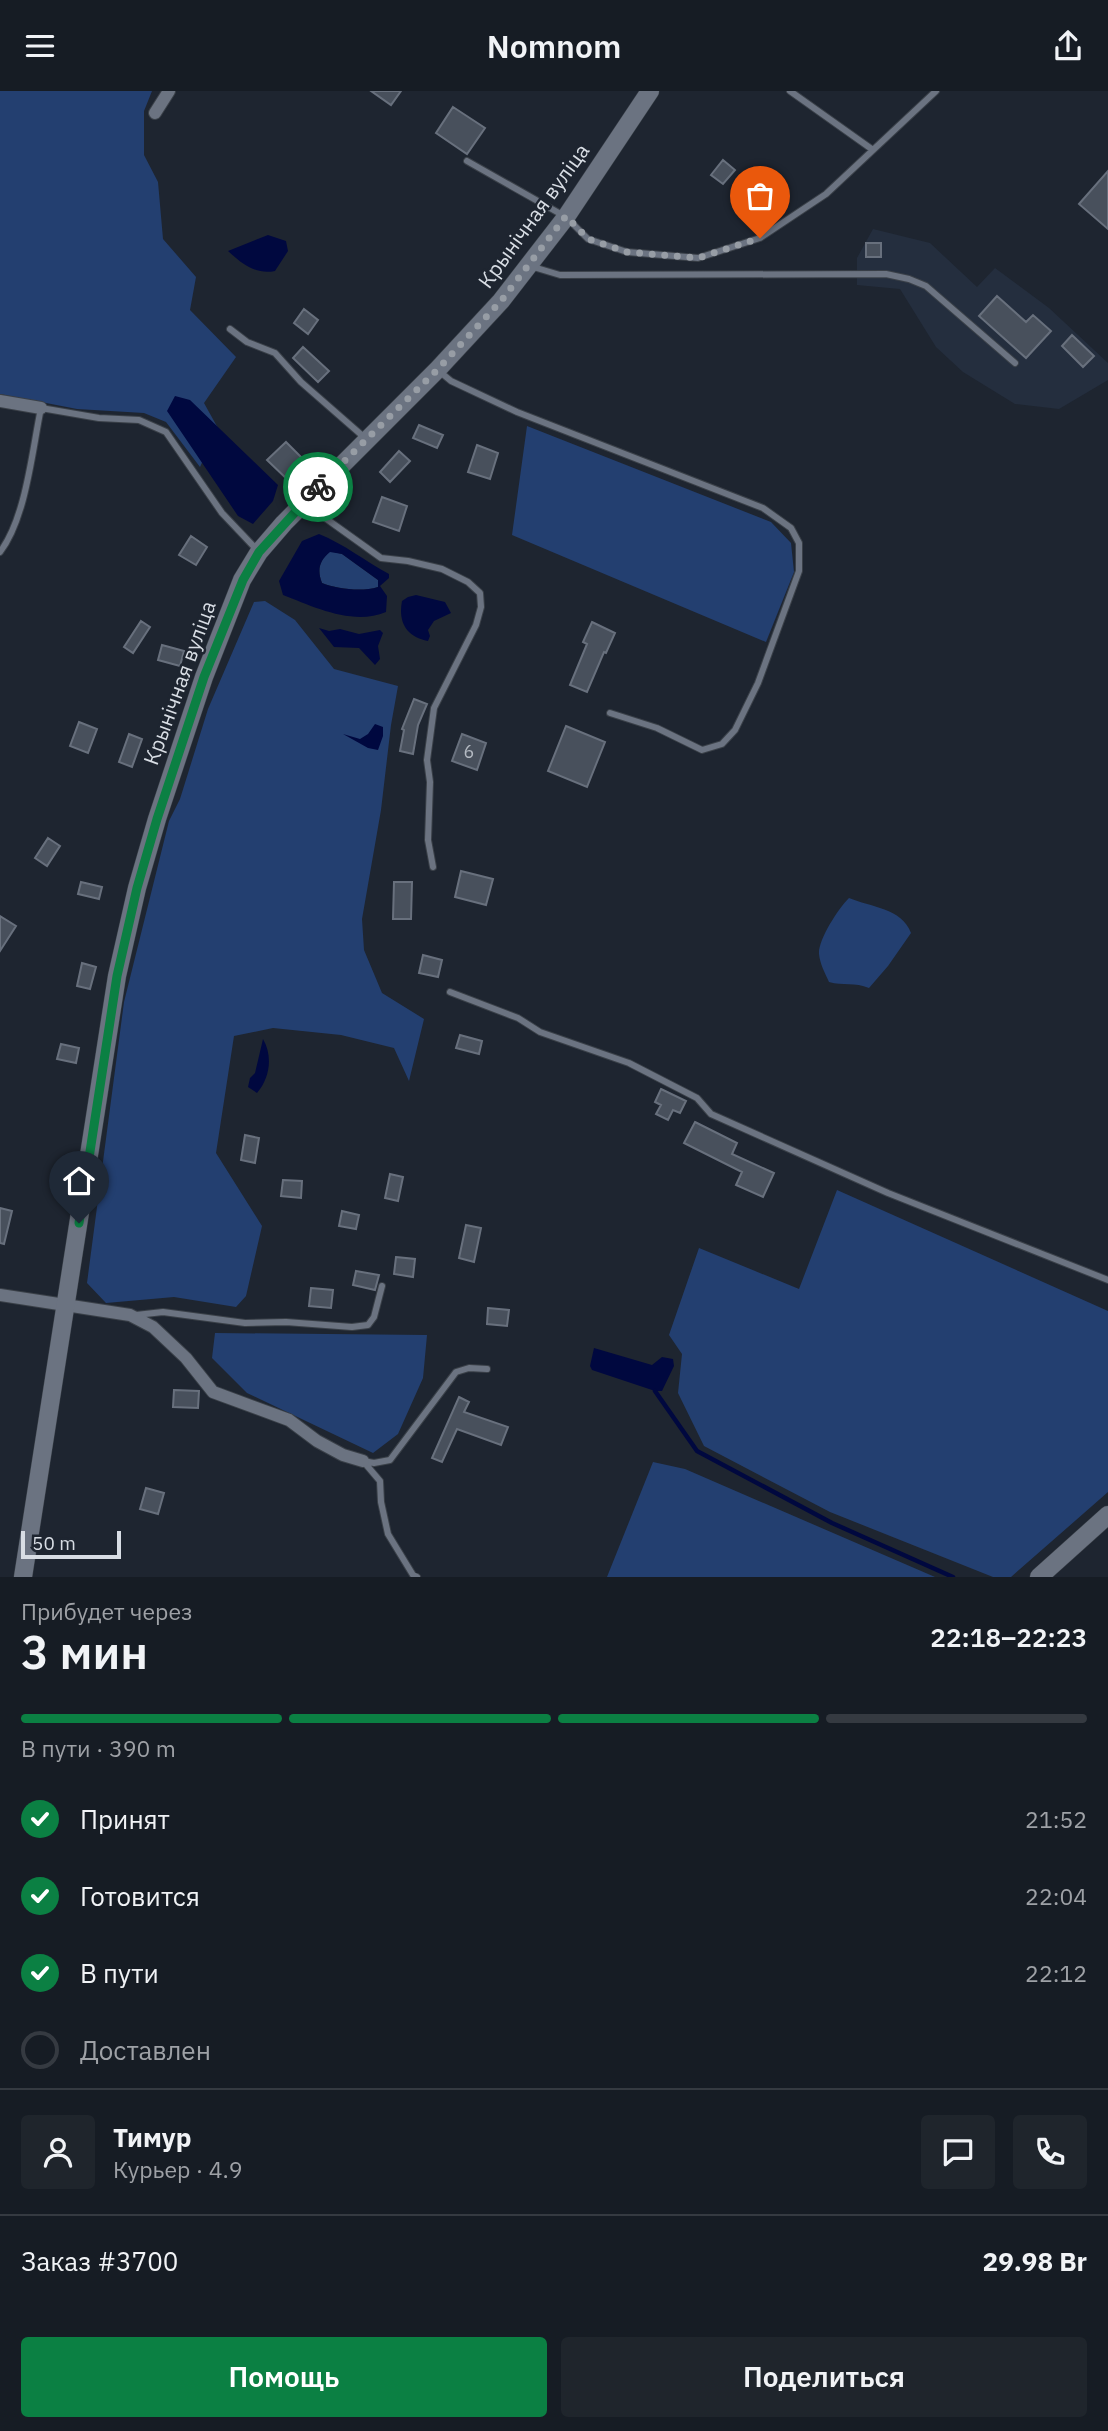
<!DOCTYPE html>
<html lang="ru">
<head>
<meta charset="utf-8">
<style>
	:root { --surface:#161c24; --page:#1f252c; --text:#f1f3f6; --muted:#9ea1a6; --line:#353a41; --accent:#0b8043 }
	body { margin:0; font-family:"IBM Plex Sans",sans-serif; background:var(--page); color:var(--text); height:100vh; display:flex; flex-direction:column; font-size:26px; white-space:nowrap }
	* { box-sizing:border-box; margin:0 }
	p { font-size:23px; color:var(--muted) }
	.icon { flex:none; width:38px; height:38px; fill:none; stroke:currentColor; stroke-width:2; stroke-linecap:round; stroke-linejoin:round }
	.map { position:relative; height:1486px; overflow:hidden }
	.side { display:flex; flex-direction:column; background:var(--surface); flex:1 }
	.side>* { flex:none }
	.scale { position:absolute; left:21px; bottom:18px; width:100px; box-sizing:border-box; padding-left:7px; border:4px solid #d8dde4; border-top:0; font-size:19px; line-height:24px; white-space:nowrap; color:#d8dde4; -webkit-text-stroke:5px #1e2530; paint-order:stroke }
	.pin { position:absolute; display:grid; place-items:center; width:60px; height:60px; color:#fff; margin:-72px -30px; border-radius:50% 50% 50% 0; rotate:-45deg; box-shadow:0 0 7px #0007 }
	.pin .icon { rotate:45deg }
	.courier { position:absolute; display:grid; place-items:center; width:70px; height:70px; margin:-35px; border:5px solid #0b8043; border-radius:50%; background:#fff; color:#222; box-shadow:0 2px 9px #0007 }
	.summary em { font-style:normal; font-weight:600 }
	.summary div { display:flex; flex-direction:column-reverse }
	.summary { display:flex; align-items:center; justify-content:space-between; height:119px; padding:0 21px }
	h1 { font-size:46px; font-weight:600; line-height:52px }
	.bar { display:grid; grid-template-columns:repeat(4,1fr); gap:10px 7px; align-content:center; height:84px; padding:0 21px }
	.bar i { height:9px; border-radius:5px; background:var(--line) }
	.bar .on { background:var(--accent) }
	.bar p { grid-column:span 4 }
	.line { display:flex; align-items:center; gap:18px; padding:0 21px; border-top:2px solid var(--line) }
	.line div { flex:1 }
	.round { display:grid; place-items:center; flex:none; width:74px; height:74px; border-radius:7px; background:var(--page) }
	ol { padding:0 21px; list-style:none }
	li { display:flex; align-items:center; gap:21px; height:77px }
	li p { margin-inline-start:auto }
	li .icon { padding:7px; border-radius:50%; background:var(--accent); color:#fff; stroke-width:4 }
	li:last-child { color:var(--muted) }
	li i { width:38px; height:38px; border:4px solid var(--line); border-radius:50% }
	.action { display:flex; gap:14px; margin-top:auto; padding:14px 21px }
	.action a { flex:1; height:80px; border-radius:7px; background:var(--accent); color:#fff; font-size:28px; font-weight:600; line-height:80px; text-align:center }
	.action a+a { background:var(--page); color:var(--text) }
	header { display:flex; justify-content:space-between; align-items:center; height:91px; padding:0 21px; background:var(--surface); font-size:32px; font-weight:600 }
	.map>svg:first-child { display:block }
	.built { fill:#242e3e }
	.green { fill:#233f70 }
	.water { fill:#00083f; fill-rule:evenodd }
	.lines { fill:none; stroke-linecap:round; stroke-linejoin:round }
	.stream { stroke:#00083f; stroke-width:4.5 }
	.building { fill:#48505c; stroke:#68707d; stroke-width:2 }
	.lane-casing { stroke:#3a4048; stroke-width:8 }
	.street-casing { stroke:#3a4048; stroke-width:14 }
	.secondary-casing { stroke:#3a4048; stroke-width:19 }
	.lane { stroke:#6b7381; stroke-width:6 }
	.street { stroke:#6b7381; stroke-width:12 }
	.secondary { stroke:#6b7381; stroke-width:18 }
	.done { stroke:#979da5; stroke-width:7; stroke-dasharray:0 12.6 }
	.route { stroke:#0b8043; stroke-width:9 }
	.labels { text-anchor:middle; stroke-width:5; stroke-linejoin:round; paint-order:stroke }
	.number-label { font-size:18px; fill:#b4bac2 }
	.street-label { font-size:21px; fill:#d8dde4; stroke:#1e2530 }
</style>
</head>
<body>
<header><svg class="icon" aria-label="menu" viewBox="0 0 24 24"><path d="M4 6h16M4 12h16M4 18h16"/></svg>Nomnom<svg class="icon" aria-label="share" viewBox="0 0 24 24"><path d="M12 15V3M7 8l5-5 5 5M5 13v7h14v-7"/></svg></header>
<div class="map">
<svg width="1108" height="1486" viewBox="0 0 1108 1486">
	<rect width="100%" height="100%" fill="#1e2530"/>
	<!-- built -->
	<path class="built" d="M873 138 930 152 977 196 995 177 1049 217 1108 272V289L1059 318 1015 313 963 281 936 256 900 198 857 194V167Z"/>
	<!-- green -->
	<path class="green" d="M0 0H152L144 20V64L158 91 163 148 196 186 190 219 236 266 204 312 224 348 205 365 200 376 166 331 144 322 77 318 0 303Z
		M527 335 771 431 791 452 794 481 766 551 512 444Z
		M330 460 342 463 378 489V496C362 501 338 498 322 492 317 479 319 470 330 460Z
		M265 510 295 529 334 578 398 595 391 634 381 719 362 828 364 859 382 902 424 928 409 990 394 957 341 944 273 937 234 945 216 1062 262 1135 246 1205 236 1216 174 1206 106 1212 87 1192 124 911 169 730 180 708 208 618 254 511Z
		M849 807C870 816 902 817 911 842L888 875 869 897C855 891 843 895 829 891 825 882 820 873 819 863 818 849 838 818 849 807Z
		M837 1099 1108 1220V1401L1011 1486H993L830 1421 704 1355 678 1302 682 1263 669 1244 699 1157 799 1198Z
		M215 1242 427 1244 423 1287 398 1343 373 1362 247 1302 212 1267Z
		M653 1371 685 1378 935 1486H607Z"/>
	<!-- water -->
	<path class="water" d="M268 144 286 150 288 160 275 180C256 184 242 173 228 160Z
		M175 305 190 309 278 394 273 410 253 433 238 425 167 320Z
		M319 443C344 453 365 470 389 483V487L380 495 387 505 386 521C353 535 314 516 283 504L279 490 302 450ZM330 461 342 463 378 489V496C362 501 337 498 322 492 317 479 319 470 330 461Z
		M416 504 445 511 451 522 434 530 428 539 430 545 428 550C406 546 398 531 402 510L408 506Z
		M319 537 329 540 340 538 359 543 380 539 383 542 378 555 380 568 375 574 359 557 334 556Z
		M375 633 383 636V645L378 659 368 657 343 643 360 648 368 643Z
		M263 948C273 965 270 987 257 1002L248 996 250 987 255 982Z
		M594 1257 652 1274 662 1266 673 1268 674 1275 662 1300H655L592 1279 590 1275Z"/>
	<g class="lines">
		<!-- stream -->
		<path class="stream" d="M655 1300 697 1360 832 1432 953 1486"/>
	</g>
	<!-- building -->
	<path class="building" d="M371 0H401L391 14Z
		M453 16 485 37 467 63 436 42Z
		M723 69 735 79 723 93 711 84Z
		M1108 80V138L1079 113Z
		M866 152H881V166H866Z
		M997 205 1026 231 1033 224 1051 240 1026 267 979 225Z
		M304 218 318 229 308 243 294 232Z
		M1072 244 1094 265 1083 276 1062 255Z
		M303 256 329 280 318 291 293 267Z
		M419 334 443 344 437 357 413 347Z
		M286 351 307 372 289 390 267 369Z
		M477 354 498 362 490 388 468 381Z
		M399 360 410 370 390 391 380 381Z
		M382 406 407 415 399 440 373 431Z
		M191 445 207 456 196 474 179 464Z
		M141 530 150 536 133 562 124 556Z
		M592 531 615 542 606 562 604 561 587 601 570 594 587 553 583 551Z
		M162 554 184 560 180 575 158 569Z
		M414 608 427 613 418 634 413 663 400 660 404 639 402 638Z
		M79 631 97 638 88 662 70 655Z
		M566 635 605 651 587 696 548 680Z
		M129 643 142 648 132 676 119 671Z
		M462 643 486 652 477 679 452 670Z
		M48 747 60 755 47 775 35 767Z
		M461 780 493 788 486 814 455 806Z
		M81 791 102 796 99 808 78 803Z
		M394 791H412L411 828H393Z
		M0 825 16 835 0 860Z
		M423 864 442 869 438 886 419 882Z
		M82 872 96 876 90 898 77 895Z
		M460 944 482 950 479 963 456 957Z
		M61 953 79 957 76 972 57 968Z
		M661 998 686 1010 680 1022 673 1019 668 1029 656 1023 661 1014 655 1011Z
		M695 1031 737 1052 732 1063 774 1082 763 1106 736 1094 742 1081 684 1052Z
		M245 1044 259 1047 255 1072 241 1069Z
		M390 1083 403 1086 398 1110 385 1107Z
		M283 1089 302 1090 301 1107 281 1105Z
		M0 1117 12 1120 4 1153 0 1152Z
		M342 1120 359 1124 356 1138 339 1135Z
		M466 1134 481 1137 474 1171 459 1167Z
		M396 1166 415 1168 413 1186 394 1183Z
		M356 1180 379 1184 375 1199 353 1194Z
		M311 1197 333 1199 331 1217 309 1215Z
		M488 1217 509 1219 507 1235 487 1233Z
		M174 1299 199 1300 198 1317 173 1316Z
		M459 1306 469 1311 464 1321 508 1336 501 1354 457 1338 442 1371 432 1367Z
		M146 1397 164 1402 158 1423 140 1418Z"/>
	<g class="lines">
		<defs>
			<path id="lane" d="M790 0 873 59
				M467 70 566 126 588 148 627 161 698 167 760 147 826 103 936 0
				M530 175 560 184 886 183 909 188 926 195 1015 272
				M230 238 247 251 275 262 301 291 365 347
				M439 280 451 290 517 321 763 417 791 437 799 452V480L758 592 735 639 722 653 702 659 657 637 610 622
				M307 414 381 467 408 470 442 478 468 491 480 502 481 516 476 534 434 617 427 669 430 691 428 749 433 776
				M0 461C26 427 32 360 41 317L99 327 139 329 166 341 222 422 258 460
				M450 901 518 927 540 941 629 972 697 1007 711 1023 888 1102 1108 1189
				M136 1224 163 1221 245 1232 286 1231 352 1236 368 1234 374 1226 382 1195
				M363 1370 374 1372 390 1369 456 1281 469 1277 487 1278
				M363 1370 380 1390 381 1411 388 1443 413 1484 417 1486"/>
			<path id="street" d="M155 22 169 0
				M0 310 41 317
				M0 1204 130 1224 153 1236 186 1267 213 1301 289 1329 317 1350 343 1364 363 1370"/>
			<path id="secondary" d="M23 1486 117 885 137 797 157 728 204 586 242 489 259 461 284 432 438 278 501 210 566 126 650 0
				M1039 1486 1108 1424"/>
		</defs>
		<!-- lane casing -->
		<use href="#lane" class="lane-casing"/>
		<!-- street casing -->
		<use href="#street" class="street-casing"/>
		<!-- secondary casing -->
		<use href="#secondary" class="secondary-casing"/>
		<!-- lane -->
		<use href="#lane" class="lane"/>
		<!-- street -->
		<use href="#street" class="street"/>
		<!-- secondary -->
		<use href="#secondary" class="secondary"/>
	</g>
	<g class="lines">
		<!-- done -->
		<path class="done" d="M318 396 438 278 501 210 566 125 588 148 627 161 698 167 760 147"/>
		<!-- route -->
		<path class="route" d="M79 1132 117 885 137 797 157 728 204 586 243 489 259 461 318 396"/>
	</g>
	<g class="labels">
		<!-- number labels -->
		<g class="number-label">
			<text x="469" y="667">6</text>
		</g>
		<!-- street labels -->
		<g class="street-label">
			<text transform="translate(534 125) rotate(-54)" y="7">Крынічная вуліца</text>
			<text transform="translate(180 592) rotate(-70)" y="7">Крынічная вуліца</text>
		</g>
	</g>
</svg>
<div class="scale">50 m</div>
<div class="pin" style="left:760px;top:147px;background:#ea580c"><svg class="icon" aria-label="bag" viewBox="0 0 24 24"><path d="M5 8h14l-1 12H6zM9 8a3 3 0 0 1 6 0"/></svg></div>
<div class="pin" style="left:79px;top:1132px;background:#1f2937"><svg class="icon" aria-label="home" viewBox="0 0 24 24"><path d="M3 11l9-7 9 7M6 9v11h12V9"/></svg></div>
<div class="courier" style="left:318px;top:396px"><svg class="icon" aria-label="bike" viewBox="0 0 24 24"><circle cx="6" cy="16" r="4"/><circle cx="18" cy="16" r="4"/><path d="M6 16l4-8h5l3 8M10 8l3 8H6M13 5h3"/></svg></div>
</div>
<section class="side">
<div class="summary"><div><h1>3 мин</h1><p>Прибудет через</p></div><em>22:18–22:23</em></div>
<div class="bar"><i class="on"></i><i class="on"></i><i class="on"></i><i></i><p>В пути · 390 m</p></div>
<ol>
<li><svg class="icon" aria-label="check" viewBox="0 0 24 24"><path d="M5 12l5 5 9-10"/></svg>Принят<p>21:52</p></li>
<li><svg class="icon" aria-label="check" viewBox="0 0 24 24"><path d="M5 12l5 5 9-10"/></svg>Готовится<p>22:04</p></li>
<li><svg class="icon" aria-label="check" viewBox="0 0 24 24"><path d="M5 12l5 5 9-10"/></svg>В пути<p>22:12</p></li>
<li><i></i>Доставлен</li>
</ol>
<div class="line" style="height:126px"><a class="round"><svg class="icon" aria-label="person" viewBox="0 0 24 24"><circle cx="12" cy="8" r="4"/><path d="M4 21q1-7 8-7t8 7"/></svg></a><div><b>Тимур</b><p>Курьер · 4.9</p></div><a class="round"><svg class="icon" aria-label="chat" viewBox="0 0 24 24"><path d="M4 5h16v11H9l-5 4z"/></svg></a><a class="round"><svg class="icon" aria-label="phone" viewBox="0 0 24 24"><path d="M5 4h4l2 5-3 2q2 4 5 5l2-3 5 2v4C11 20 4 13 5 4z"/></svg></a></div>
<div class="line" style="height:91px"><div>Заказ #3700</div><b>29.98 Br</b></div>
<div class="action"><a>Помощь</a><a>Поделиться</a></div>
</section>
</body>
</html>
